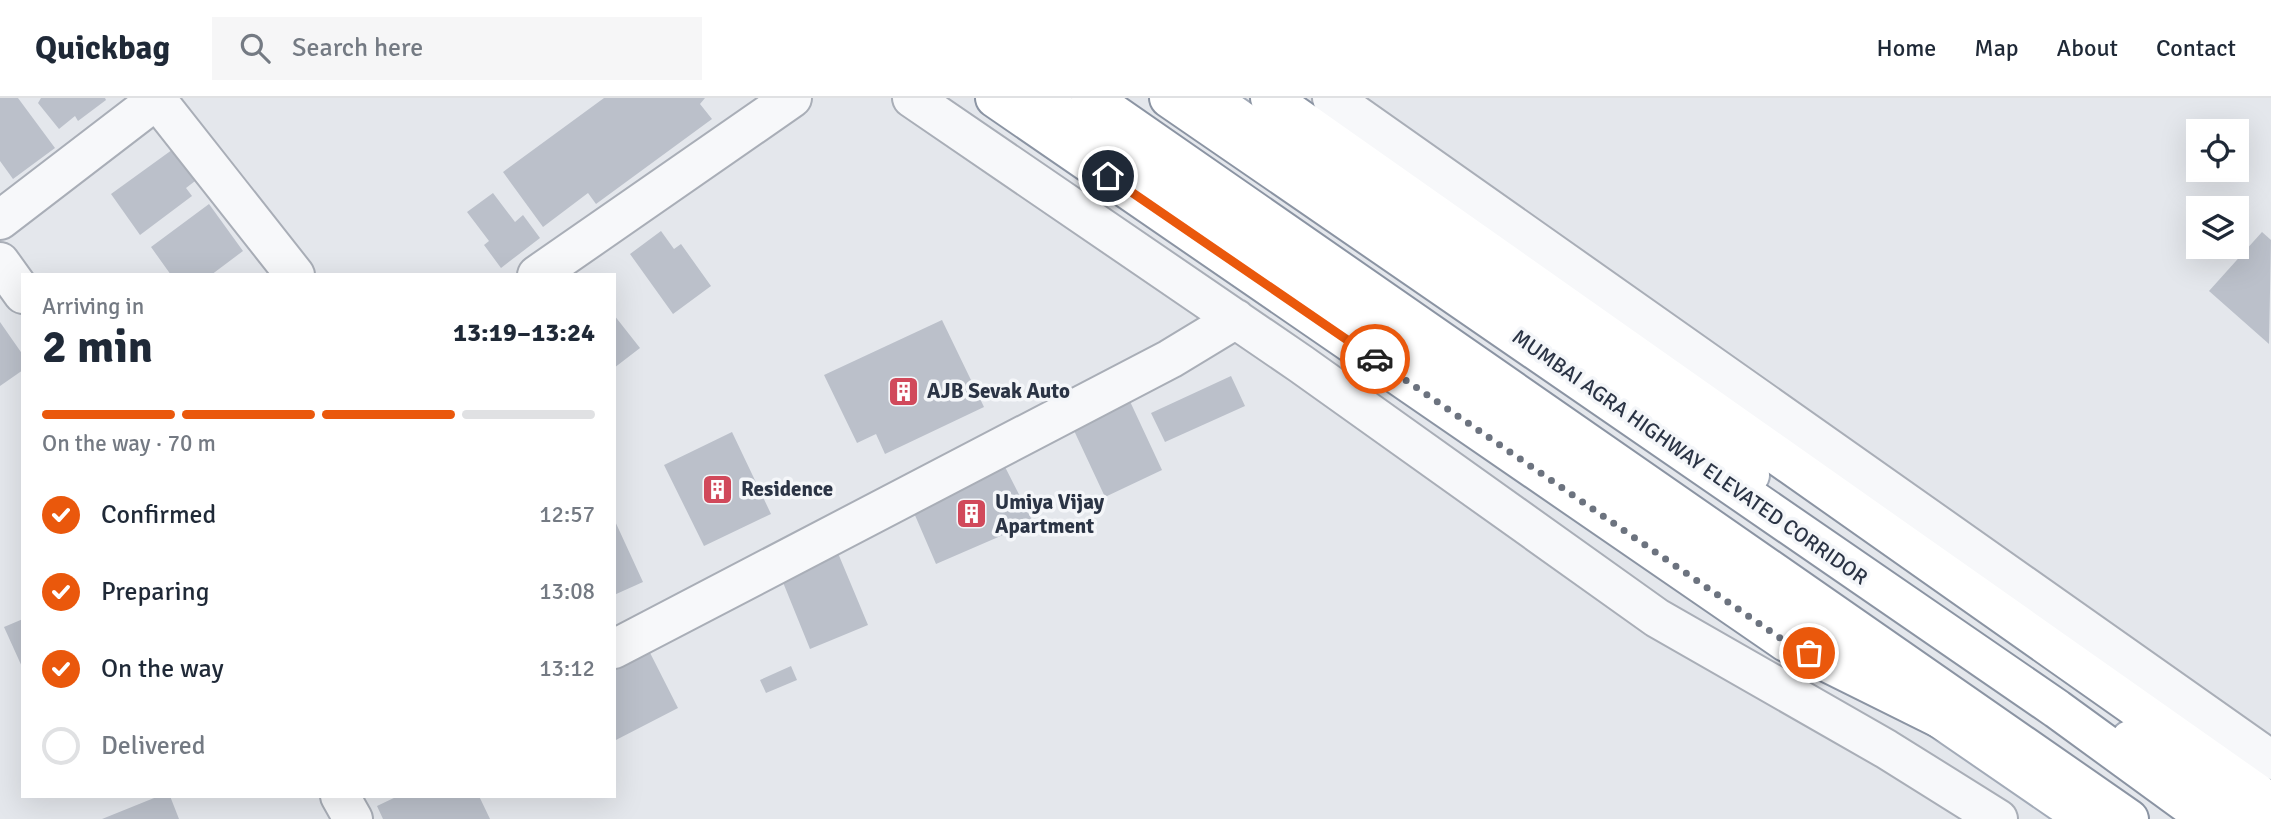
<!DOCTYPE html>
<html lang="en">
<head>
<meta charset="utf-8">
<style>
	:root { --surface:#fff; --page:#f6f6f7; --text:#1f2937; --muted:#747a83; --line:#e0e1e3; --accent:#ea580c }
	body { margin:0; font-family:Signika,sans-serif; background:var(--page); color:var(--text); height:100vh; display:flex; flex-direction:column; font-size:26px; white-space:nowrap }
	* { box-sizing:border-box; margin:0 }
	p { font-size:23px; color:var(--muted) }
	.icon { flex:none; width:38px; height:38px; fill:none; stroke:currentColor; stroke-width:2; stroke-linecap:round; stroke-linejoin:round }
	.map { position:relative; flex:1; overflow:hidden }
	.drawer { position:absolute; left:21px; top:175px; width:595px; height:525px; display:flex; flex-direction:column; background:var(--surface); border-radius:0px; box-shadow:0 7px 28px #0002 }
	.drawer>* { flex:none }
	.tools { position:absolute; left:2186px; top:21px; display:grid; gap:14px }
	.tools a { display:grid; place-items:center; width:63px; height:63px; border-radius:0px; background:var(--surface); box-shadow:0 7px 28px #0002; font-size:35px }
	.pin { position:absolute; display:grid; place-items:center; width:60px; height:60px; color:#fff; margin:-30px; border:4px solid #fff; border-radius:50%; box-shadow:0 2px 7px #0007 }
	.courier { position:absolute; display:grid; place-items:center; width:70px; height:70px; margin:-35px; border:5px solid #ea580c; border-radius:50%; background:#fff; color:#222; box-shadow:0 2px 9px #0007 }
	.overview em { font-style:normal; font-weight:700 }
	.overview div { display:flex; flex-direction:column-reverse }
	.overview { display:flex; align-items:center; justify-content:space-between; height:119px; padding:0 21px }
	h1 { font-size:46px; font-weight:700; line-height:52px }
	.bar { display:grid; grid-template-columns:repeat(4,1fr); gap:10px 7px; align-content:center; height:84px; padding:0 21px }
	.bar i { height:9px; border-radius:5px; background:var(--line) }
	.bar .current { background:var(--accent) }
	.bar p { grid-column:span 4 }
	ol { padding:0 21px; list-style:none }
	li { display:flex; align-items:center; gap:21px; height:77px }
	li p { margin-inline-start:auto }
	li .icon { padding:7px; border-radius:50%; background:var(--accent); color:#fff; stroke-width:4 }
	li:last-child { color:var(--muted) }
	li i { width:38px; height:38px; border:4px solid var(--line); border-radius:50% }
	header { display:flex; align-items:center; gap:42px; box-sizing:border-box; height:98px; padding:0 35px; background:var(--surface); border-bottom:2px solid var(--line) }
	header strong { font-size:33px }
	nav { display:flex; gap:38px; margin-inline-start:auto; font-size:24px }
	.search { width:490px; height:63px; background:var(--page); display:flex; align-items:center; gap:18px; box-sizing:border-box; padding:0 24px; border-radius:0px; color:var(--muted); font-size:26px }
	.map>svg:first-child { display:block }
	.building { fill:#bbc0ca }
	.lines { fill:none; stroke-linecap:round; stroke-linejoin:round }
	.minor-casing { stroke:#a9aeb7; stroke-width:42 }
	.major-casing { stroke:#a3abb8; stroke-width:42 }
	.highway-casing { stroke:#8b94a3; stroke-width:42 }
	.minor { stroke:#f7f8fa; stroke-width:38 }
	.major { stroke:#fff; stroke-width:38 }
	.highway { stroke:#fff; stroke-width:38 }
	.done { stroke:#6c737f; stroke-width:7; stroke-dasharray:0 12.6 }
	.route { stroke:#ea580c; stroke-width:9 }
	.labels { text-anchor:middle; stroke-width:7; stroke-linejoin:round; paint-order:stroke }
	.poi-label { font-size:21px; font-weight:bold; fill:#2b3445; stroke:#f4f6f9; text-anchor:start }
	.street-label { font-size:21px; fill:#2b3445; stroke:#f4f6f9 }
</style>
</head>
<body>
<header>
<strong>Quickbag</strong>
<div class="search"><svg class="icon" aria-label="search" viewBox="0 0 24 24"><circle cx="10" cy="10" r="6"/><path d="M15 15l6 6"/></svg>Search here</div>
<nav><a>Home</a><a>Map</a><a>About</a><a>Contact</a></nav>
</header>
<div class="map">
<svg width="2271" height="721" viewBox="0 0 2271 721">
	<rect width="100%" height="100%" fill="#e4e7ec"/>
	<!-- building -->
	<path class="building" d="M0 0H18L55 50 13 81 0 63Z
		M41 0H105L106 2 78 23 75 18 59 31 38 5Z
		M604 0H705L700 6 712 21 596 106 588 95 543 129 503 74Z
		M176 49 199 80 186 90 192 98 140 137 111 96Z
		M493 95 515 124 523 117 540 140 501 170 484 147 489 143 467 114Z
		M209 106 243 153 211 177H171L151 149Z
		M661 133 674 151 681 146 711 188 673 216 630 156Z
		M2262 134 2271 142 2269 246 2209 193Z
		M614 217 640 250 614 270Z
		M942 222 984 309 885 356 876 336 857 345 824 277Z
		M0 224 23 257V272L0 288Z
		M1231 278 1245 308 1165 344 1151 315Z
		M1127 297 1162 372 1105 399 1070 324Z
		M732 334 771 416 704 448 664 367Z
		M1001 361 1033 424 936 466 911 408Z
		M614 421 643 484 614 497Z
		M835 448 868 527 810 551 778 472Z
		M23 521V571L4 529Z
		M643 541 678 610 614 643V556Z
		M791 568 797 582 766 595 760 582Z
		M159 698H170L179 721H102Z
		M398 698H479L490 721H383L377 708Z"/>
	<g class="lines">
		<defs>
			<path id="minor" d="M912 0 1301 266 1657 520 1886 651 1998 721
				M1332 0 2271 662
				M157 2 295 177
				M0 122 159 0
				M0 164 23 196
				M537 177 792 0
				M614 551 1170 261 1236 221
				M340 698 353 721"/>
			<path id="major" d="M1038 0 2086 721
				M1209 0 1750 377
				M2130 642 2244 721"/>
			<path id="highway" d="M995 0 1786 544 1947 624
				M1091 0 2129 721
				M1169 0 2057 611 2208 721
				M1270 0 2271 705"/>
		</defs>
		<!-- minor casing -->
		<use href="#minor" class="minor-casing"/>
		<!-- major casing -->
		<use href="#major" class="major-casing"/>
		<!-- highway casing -->
		<use href="#highway" class="highway-casing"/>
		<!-- minor -->
		<use href="#minor" class="minor"/>
		<!-- major -->
		<use href="#major" class="major"/>
		<!-- highway -->
		<use href="#highway" class="highway"/>
	</g>
	<g class="lines">
		<!-- done -->
		<path class="done" d="M1375 261 1786 544 1809 555"/>
		<!-- route -->
		<path class="route" d="M1108 78 1375 261"/>
	</g>
	<!-- icons -->
	<defs>
		<symbol id="building-square" viewBox="-11 -11 22 22"><rect x="-9" y="-9" width="18" height="18" rx="4" fill="#d1495b" stroke="#f4f6f9"/><path d="M-4-6H4V6H1V3H-1V6H-4ZM-2.5-4.3h1.7v1.8h-1.7ZM.8-4.3h1.7v1.8H.8ZM-2.5-1h1.7V.8h-1.7ZM.8-1h1.7V.8H.8Z" fill="#fff"/></symbol>
	</defs>
	<g fill-rule="evenodd">
		<use href="#building-square" x="886" y="276" width="35" height="35"/>
		<use href="#building-square" x="700" y="374" width="35" height="35"/>
		<use href="#building-square" x="954" y="398" width="35" height="35"/>
	</g>
	<g class="labels">
		<!-- poi labels -->
		<g class="poi-label">
			<text x="927" y="300">AJB Sevak Auto</text>
			<text x="741" y="398">Residence</text>
			<text x="995" y="411">Umiya Vijay<tspan x="995" dy="24">Apartment</tspan></text>
		</g>
		<!-- street labels -->
		<g class="street-label">
			<text transform="translate(1690 359) rotate(35)" y="7">MUMBAI AGRA HIGHWAY ELEVATED CORRIDOR</text>
		</g>
	</g>
</svg>
<div class="tools">
<a><svg class="icon" aria-label="locate" viewBox="0 0 24 24"><circle cx="12" cy="12" r="6"/><path d="M12 2v4M12 18v4M2 12h4M18 12h4"/></svg></a>
<a><svg class="icon" aria-label="layers" viewBox="0 0 24 24"><path d="M12 4l9 5-9 5-9-5zM3 14l9 5 9-5"/></svg></a>
</div>
<div class="pin" style="left:1809px;top:555px;background:#ea580c"><svg class="icon" aria-label="bag" viewBox="0 0 24 24"><path d="M5 8h14l-1 12H6zM9 8a3 3 0 0 1 6 0"/></svg></div>
<div class="pin" style="left:1108px;top:78px;background:#1f2937"><svg class="icon" aria-label="home" viewBox="0 0 24 24"><path d="M3 11l9-7 9 7M6 9v11h12V9"/></svg></div>
<div class="courier" style="left:1375px;top:261px"><svg class="icon" aria-label="car" viewBox="0 0 24 24"><path d="M5 17H2v-5l4-1 3-4h7l3 4 3 1v5h-3M9 17h6M6 11h13"/><circle cx="7" cy="17" r="2"/><circle cx="17" cy="17" r="2"/></svg></div>
<section class="drawer">
<div class="overview"><div><h1>2 min</h1><p>Arriving in</p></div><em>13:19–13:24</em></div>
<div class="bar"><i class="current"></i><i class="current"></i><i class="current"></i><i></i><p>On the way · 70 m</p></div>
<ol>
<li><svg class="icon" aria-label="check" viewBox="0 0 24 24"><path d="M5 12l5 5 9-10"/></svg>Confirmed<p>12:57</p></li>
<li><svg class="icon" aria-label="check" viewBox="0 0 24 24"><path d="M5 12l5 5 9-10"/></svg>Preparing<p>13:08</p></li>
<li><svg class="icon" aria-label="check" viewBox="0 0 24 24"><path d="M5 12l5 5 9-10"/></svg>On the way<p>13:12</p></li>
<li><i></i>Delivered</li>
</ol>
</section>
</div>
</body>
</html>
